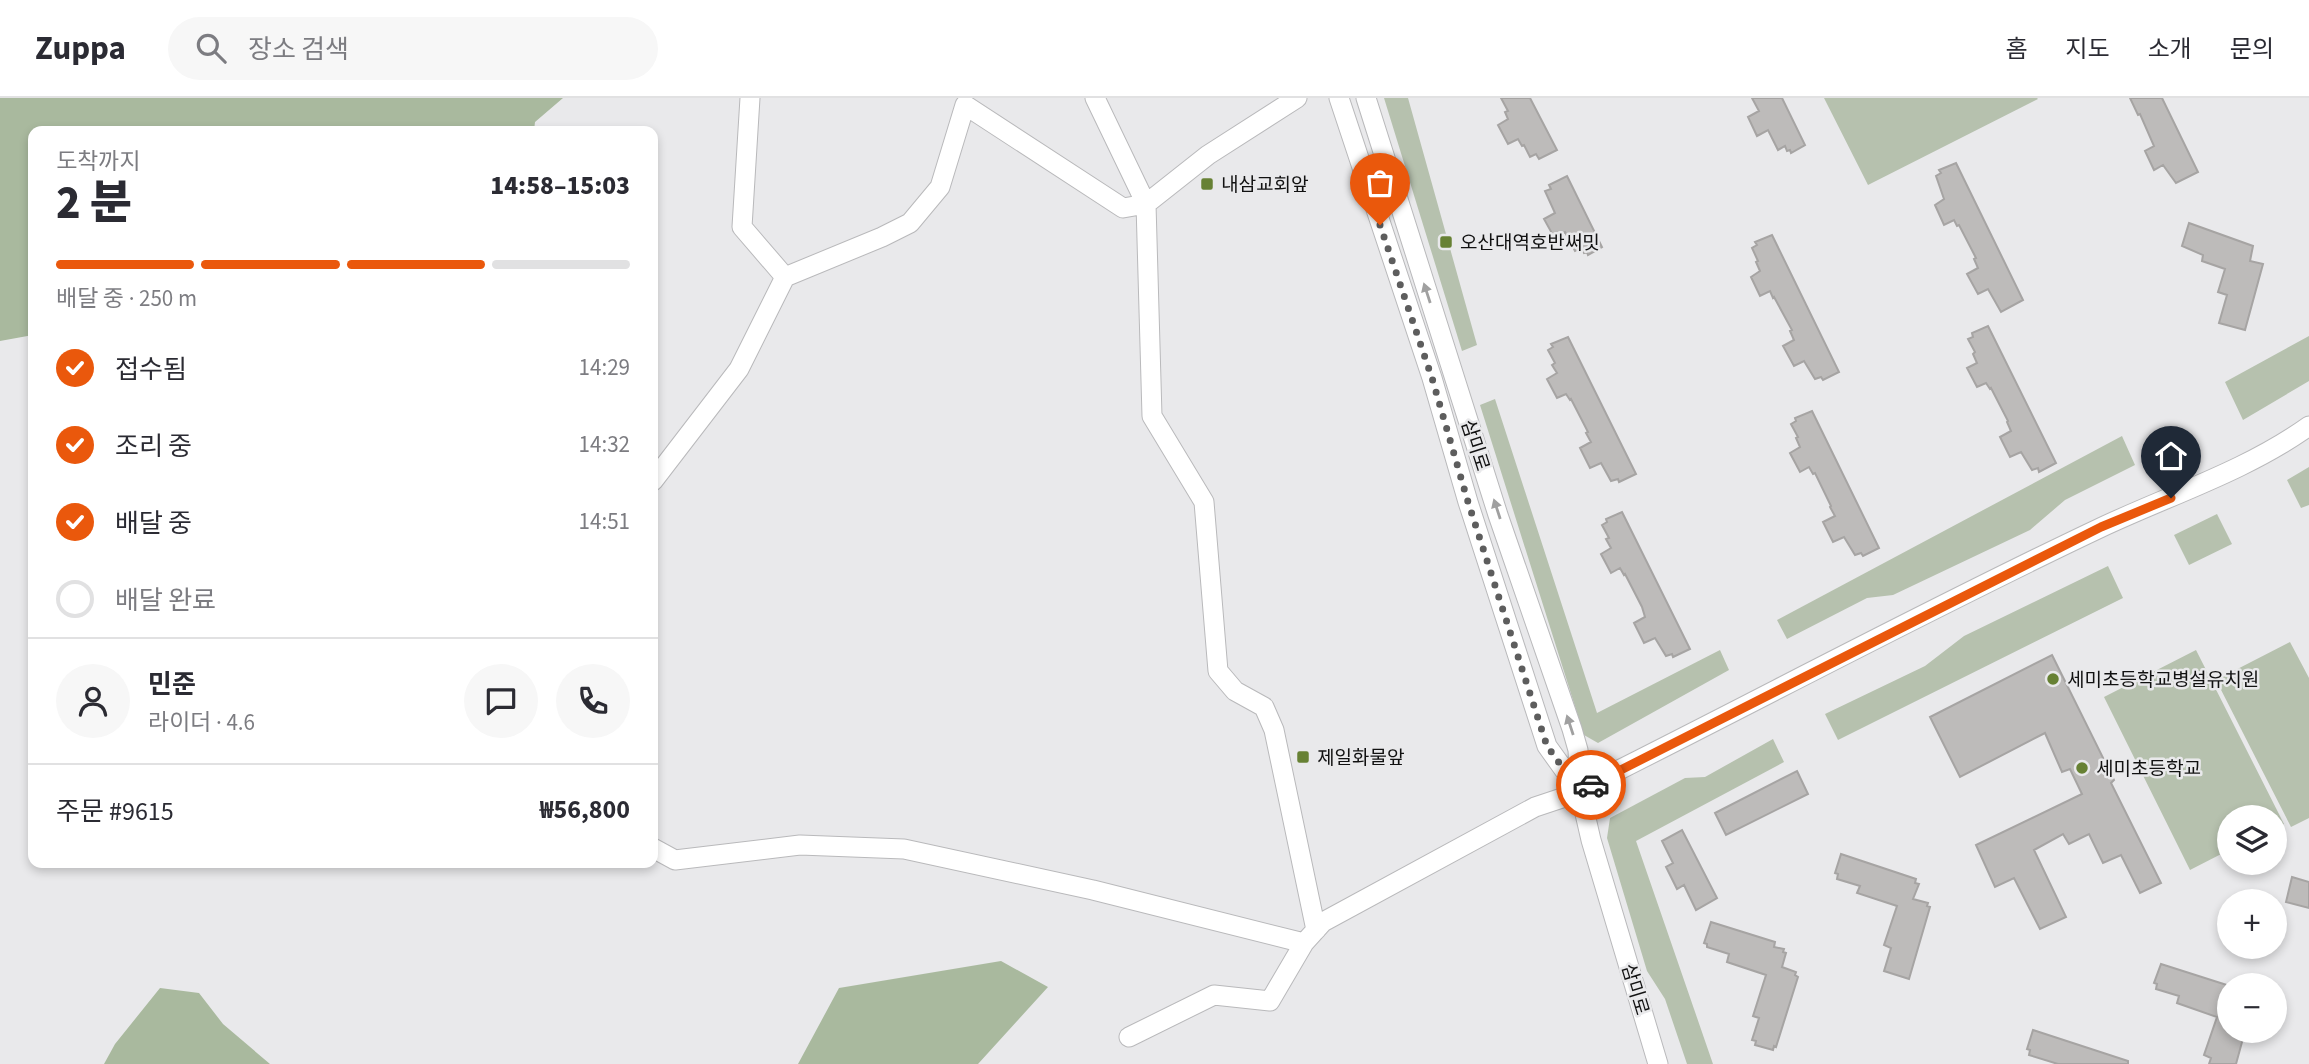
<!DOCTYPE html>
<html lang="ko">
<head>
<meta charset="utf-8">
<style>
	:root { --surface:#fff; --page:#f7f7f7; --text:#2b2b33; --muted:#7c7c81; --line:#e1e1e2; --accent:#ea580c }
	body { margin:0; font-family:"Source Sans 3","Noto Sans KR",sans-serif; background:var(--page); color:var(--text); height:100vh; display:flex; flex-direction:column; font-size:26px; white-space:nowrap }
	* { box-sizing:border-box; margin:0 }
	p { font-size:23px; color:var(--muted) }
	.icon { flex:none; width:38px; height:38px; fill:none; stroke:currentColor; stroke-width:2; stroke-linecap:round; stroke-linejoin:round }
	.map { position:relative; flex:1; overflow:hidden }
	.side { position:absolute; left:28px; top:28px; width:630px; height:742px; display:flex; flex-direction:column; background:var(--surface); border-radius:14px; box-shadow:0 4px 10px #0003 }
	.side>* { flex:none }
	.buttons { position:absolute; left:2217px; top:707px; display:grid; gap:14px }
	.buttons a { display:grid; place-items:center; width:70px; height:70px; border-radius:50%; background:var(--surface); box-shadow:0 4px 10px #0003; font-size:35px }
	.pin { position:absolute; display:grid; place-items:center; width:60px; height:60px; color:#fff; margin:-72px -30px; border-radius:50% 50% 50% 0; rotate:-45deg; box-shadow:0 0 7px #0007 }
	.pin .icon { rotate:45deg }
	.courier { position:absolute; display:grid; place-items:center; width:70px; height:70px; margin:-35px; border:5px solid #ea580c; border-radius:50%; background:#fff; color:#222; box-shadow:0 2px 9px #0007 }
	.head em { font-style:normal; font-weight:800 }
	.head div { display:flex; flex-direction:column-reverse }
	.head { display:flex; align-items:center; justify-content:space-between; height:119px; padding:0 28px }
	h1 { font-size:46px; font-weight:800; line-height:52px }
	.bar { display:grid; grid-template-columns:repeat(4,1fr); gap:10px 7px; align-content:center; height:84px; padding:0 28px }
	.bar i { height:9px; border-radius:5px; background:var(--line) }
	.bar .selected { background:var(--accent) }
	.bar p { grid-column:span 4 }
	.line { display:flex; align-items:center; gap:18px; padding:0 28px; border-top:2px solid var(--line) }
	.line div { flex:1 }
	.round { display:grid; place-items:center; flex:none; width:74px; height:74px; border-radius:37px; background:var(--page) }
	ol { padding:0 28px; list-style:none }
	li { display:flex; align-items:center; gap:21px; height:77px }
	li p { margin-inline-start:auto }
	li .icon { padding:7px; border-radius:50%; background:var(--accent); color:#fff; stroke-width:4 }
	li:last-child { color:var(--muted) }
	li i { width:38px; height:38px; border:4px solid var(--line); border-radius:50% }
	header { display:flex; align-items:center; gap:42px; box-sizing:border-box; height:98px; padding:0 35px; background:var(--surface); border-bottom:2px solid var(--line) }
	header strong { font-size:33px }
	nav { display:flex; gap:38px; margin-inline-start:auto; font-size:24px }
	.search { width:490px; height:63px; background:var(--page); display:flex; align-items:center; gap:18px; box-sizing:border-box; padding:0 24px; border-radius:38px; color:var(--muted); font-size:26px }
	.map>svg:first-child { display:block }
	.green { fill:#b6c1ae }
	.forest { fill:#a9b99e }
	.building { fill:#bdbbba; stroke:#a6a4a3; stroke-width:2 }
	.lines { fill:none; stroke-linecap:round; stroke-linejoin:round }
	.minor-casing { stroke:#b9b9bb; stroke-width:21 }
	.minor { stroke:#fff; stroke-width:19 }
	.oneway { fill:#a0a0a0 }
	.done { stroke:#5d5d5d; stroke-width:7; stroke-dasharray:0 12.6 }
	.route { stroke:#ea580c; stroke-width:9 }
	.poi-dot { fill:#678134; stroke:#e9e9eb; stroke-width:2.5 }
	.labels { text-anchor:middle; stroke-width:5; stroke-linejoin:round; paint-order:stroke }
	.poi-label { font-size:19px; fill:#111; stroke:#e9e9eb; text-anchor:start }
	.street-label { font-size:19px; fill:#111; stroke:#e9e9eb }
</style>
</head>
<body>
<header>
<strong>Zuppa</strong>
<div class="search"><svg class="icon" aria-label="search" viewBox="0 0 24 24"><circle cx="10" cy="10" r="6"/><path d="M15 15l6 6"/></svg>장소 검색</div>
<nav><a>홈</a><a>지도</a><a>소개</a><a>문의</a></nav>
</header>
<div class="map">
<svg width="2309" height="966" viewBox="0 0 2309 966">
	<rect width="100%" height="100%" fill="#e9e9eb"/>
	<!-- green -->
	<path class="green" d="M1384 0H1408L1477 247 1462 253Z
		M1824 0H2037L2038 1 1868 87Z
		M2309 238V283L2243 322 2225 284Z
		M1495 301 1597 615 1720 552 1729 572 1598 645 1584 637 1480 307Z
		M2122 338 2135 367 2065 402 2030 432 1893 497 1867 500 1787 541 1777 522Z
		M2309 369V407L2301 410 2287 382Z
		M2217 416 2232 446 2189 467 2174 437Z
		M2108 468 2123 500 1838 642 1825 616 1925 568 1964 538Z
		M2290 544 2309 580V720L2291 729 2216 582Z
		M2196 552 2284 726 2275 730V719H2230L2229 752 2190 772 2104 599Z
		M1773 641 1784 664 1636 743 1713 966H1687L1665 901 1647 873 1607 740 1610 720 1685 680 1705 679Z"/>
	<!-- forest -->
	<path class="forest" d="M0 0H563L535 24 534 33H33V237L0 243Z
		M1001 863 1048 889 978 966H798L839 890Z
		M160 890 199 895 223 926 270 966H104L115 946Z"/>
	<!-- building -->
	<path class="building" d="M1501 0H1530L1557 52 1539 61 1536 56 1530 59 1524 47 1522 48 1518 41 1508 46 1498 27 1508 21 1505 14 1508 13Z
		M1752 0H1782L1805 47 1791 55 1790 52 1787 53 1785 48 1778 52 1768 32 1757 38 1748 19 1759 13Z
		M2130 0H2162L2198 74 2176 85 2163 67 2154 72 2145 53 2154 48 2140 16 2138 17Z
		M1956 65 2023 202 2001 214 1988 191 1978 196 1967 176 1978 170 1974 161 1976 160 1959 127 1957 128 1954 122 1944 127 1935 107 1944 101 1936 78 1941 75 1939 72Z
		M1567 78 1602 149 1588 157 1587 154 1584 155 1581 150 1575 153 1565 134 1554 139 1544 121 1555 115 1545 93 1551 91 1549 87Z
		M2189 125 2253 148 2250 163 2263 166 2245 232 2219 225 2227 197 2218 194 2225 171 2202 163 2203 157 2182 148Z
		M1772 137 1839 274 1823 282 1821 279 1815 281 1804 263 1794 268 1783 248 1794 242 1790 233 1792 232 1774 199 1773 200 1770 193 1760 198 1751 179 1760 173 1756 164 1758 163 1752 150 1757 147 1755 144Z
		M1988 228 2056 365 2039 374 2038 370 2032 372 2021 354 2010 359 2000 339 2011 333 2007 324 2008 323 1991 290 1990 291 1986 285 1977 289 1967 270 1977 265 1973 256 1975 254 1968 241 1973 239 1972 235Z
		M1568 239 1636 376 1619 384 1618 381 1611 383 1601 365 1590 370 1580 350 1591 344 1586 335 1588 334 1571 301 1570 302 1566 296 1557 300 1547 281 1557 275 1552 267 1555 265 1548 252 1553 249 1551 246Z
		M1812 313 1879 450 1863 458 1861 455 1855 457 1844 439 1833 444 1823 424 1835 418 1830 409 1831 408 1815 375 1813 376 1809 369 1800 374 1790 355 1800 349 1796 340 1798 339 1791 326 1796 323 1795 320Z
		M1622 414 1690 551 1673 559 1672 556 1666 558 1655 540 1644 545 1634 525 1645 519 1642 509 1625 476 1624 477 1620 470 1611 475 1601 456 1611 450 1606 441 1609 440 1602 427 1607 424 1606 421Z
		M2052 557 2114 682 2111 685 2161 785 2140 795 2121 757 2103 765 2089 736 2069 746 2063 736 2034 752 2066 819 2040 831 2014 780 1995 789 1976 747 2082 696 2070 671 2062 674 2045 635 1960 679 1930 619Z
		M1797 673 1808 696 1726 737 1715 715Z
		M1682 732 1717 800 1696 812 1684 787 1677 791 1666 769 1673 765 1662 743Z
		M1841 756 1916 781 1915 785 1919 786 1913 801 1928 805 1927 808 1930 809 1909 881 1884 873 1891 850 1884 847 1897 808 1857 795 1860 788 1837 781 1838 776 1835 775Z
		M2292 779 2309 784V810L2286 804Z
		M1711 824 1775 844 1774 849 1784 851 1783 854 1786 855 1782 869 1796 874 1795 877 1798 879 1776 949 1774 948 1773 952 1755 947 1756 943 1752 942 1759 920 1753 918 1766 877 1727 864 1729 856 1707 849V846L1704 845Z
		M2161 866 2230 888V933H2245L2236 966H2209L2211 960 2204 957 2217 919 2177 905 2179 898 2156 891 2157 886 2154 885Z
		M2033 932 2128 963V966H2058L2029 957 2030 952 2027 951Z"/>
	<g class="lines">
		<defs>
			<path id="minor" d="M1095 0 1146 106 1152 318 1204 404 1218 573 1235 593 1264 609 1274 632 1316 832
				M1339 0 1432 280 1468 404 1547 648 1580 694
				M1366 0 1498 417 1572 631 1578 652 1580 694 1591 742 1658 966
				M785 179 882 139 910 125 940 89 965 7 1123 110 1146 106 1208 57 1297 0
				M653 383 739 271 785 179 742 129 750 0
				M653 750 675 762 800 747 904 751 1093 792 1304 845
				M1129 939 1214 897 1270 903 1304 845 1323 824 1535 709 1580 694 1617 673C1778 592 1937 507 2100 430 2170 397 2246 373 2309 328"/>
		</defs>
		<!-- minor casing -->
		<use href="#minor" class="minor-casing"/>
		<!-- minor -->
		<use href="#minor" class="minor"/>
	</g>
	<!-- one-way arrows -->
	<defs><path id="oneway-solid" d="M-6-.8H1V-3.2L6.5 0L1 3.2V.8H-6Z" transform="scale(1.75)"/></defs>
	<g class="oneway">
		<use href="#oneway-solid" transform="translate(1427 195) rotate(-108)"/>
		<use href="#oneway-solid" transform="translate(1497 411) rotate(-108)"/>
		<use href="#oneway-solid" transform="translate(1570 627) rotate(-108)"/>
	</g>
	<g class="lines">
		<!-- done -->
		<path class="done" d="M1380 127 1432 280 1468 404 1547 648 1580 694 1591 687"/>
		<!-- route -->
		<path class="route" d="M1591 687 2101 429 2171 400"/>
	</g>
	<!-- markers -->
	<g class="poi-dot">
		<rect x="1200" y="79" width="14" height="14" rx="3.5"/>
		<rect x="1439" y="137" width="14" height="14" rx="3.5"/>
		<circle cx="2053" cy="581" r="7"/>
		<rect x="1296" y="652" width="14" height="14" rx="3.5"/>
		<circle cx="2082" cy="670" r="7"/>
	</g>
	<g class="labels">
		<!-- poi labels -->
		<g class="poi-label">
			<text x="1221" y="93">내삼교회앞</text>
			<text x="1460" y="151">오산대역호반써밋</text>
			<text x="2067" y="588">세미초등학교병설유치원</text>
			<text x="1317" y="666">제일화물앞</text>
			<text x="2096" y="677">세미초등학교</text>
		</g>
		<!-- street labels -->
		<g class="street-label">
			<text transform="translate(1476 347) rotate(72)" y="7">삼미로</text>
			<text transform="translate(1636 891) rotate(73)" y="7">삼미로</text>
		</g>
	</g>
</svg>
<div class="buttons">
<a><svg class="icon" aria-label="layers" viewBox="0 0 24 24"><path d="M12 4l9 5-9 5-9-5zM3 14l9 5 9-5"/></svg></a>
<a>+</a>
<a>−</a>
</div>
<div class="pin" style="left:1380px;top:127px;background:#ea580c"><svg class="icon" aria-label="bag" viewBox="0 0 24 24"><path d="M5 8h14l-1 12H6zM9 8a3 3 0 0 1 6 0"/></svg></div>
<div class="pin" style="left:2171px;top:400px;background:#1f2937"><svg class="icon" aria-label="home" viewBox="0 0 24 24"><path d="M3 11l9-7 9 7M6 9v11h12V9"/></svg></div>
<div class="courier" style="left:1591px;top:687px"><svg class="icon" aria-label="car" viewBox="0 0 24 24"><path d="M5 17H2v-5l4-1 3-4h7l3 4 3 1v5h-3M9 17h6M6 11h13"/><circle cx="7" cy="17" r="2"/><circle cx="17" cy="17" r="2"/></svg></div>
<section class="side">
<div class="head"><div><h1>2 분</h1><p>도착까지</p></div><em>14:58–15:03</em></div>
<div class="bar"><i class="selected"></i><i class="selected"></i><i class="selected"></i><i></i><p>배달 중 · 250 m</p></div>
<ol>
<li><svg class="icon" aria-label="check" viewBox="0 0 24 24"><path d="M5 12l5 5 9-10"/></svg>접수됨<p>14:29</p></li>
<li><svg class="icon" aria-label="check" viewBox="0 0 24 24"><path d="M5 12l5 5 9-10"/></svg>조리 중<p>14:32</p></li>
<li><svg class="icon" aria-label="check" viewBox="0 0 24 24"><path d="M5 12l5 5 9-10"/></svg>배달 중<p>14:51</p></li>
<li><i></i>배달 완료</li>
</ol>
<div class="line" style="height:126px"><a class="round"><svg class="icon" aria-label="person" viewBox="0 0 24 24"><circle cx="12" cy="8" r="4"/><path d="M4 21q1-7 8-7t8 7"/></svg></a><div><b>민준</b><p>라이더 · 4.6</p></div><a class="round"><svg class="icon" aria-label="chat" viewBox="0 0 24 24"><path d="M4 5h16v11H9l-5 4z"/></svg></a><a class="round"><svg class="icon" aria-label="phone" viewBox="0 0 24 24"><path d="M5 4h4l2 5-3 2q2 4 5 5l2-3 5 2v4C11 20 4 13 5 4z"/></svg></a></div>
<div class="line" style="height:91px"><div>주문 #9615</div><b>₩56,800</b></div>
</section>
</div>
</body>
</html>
